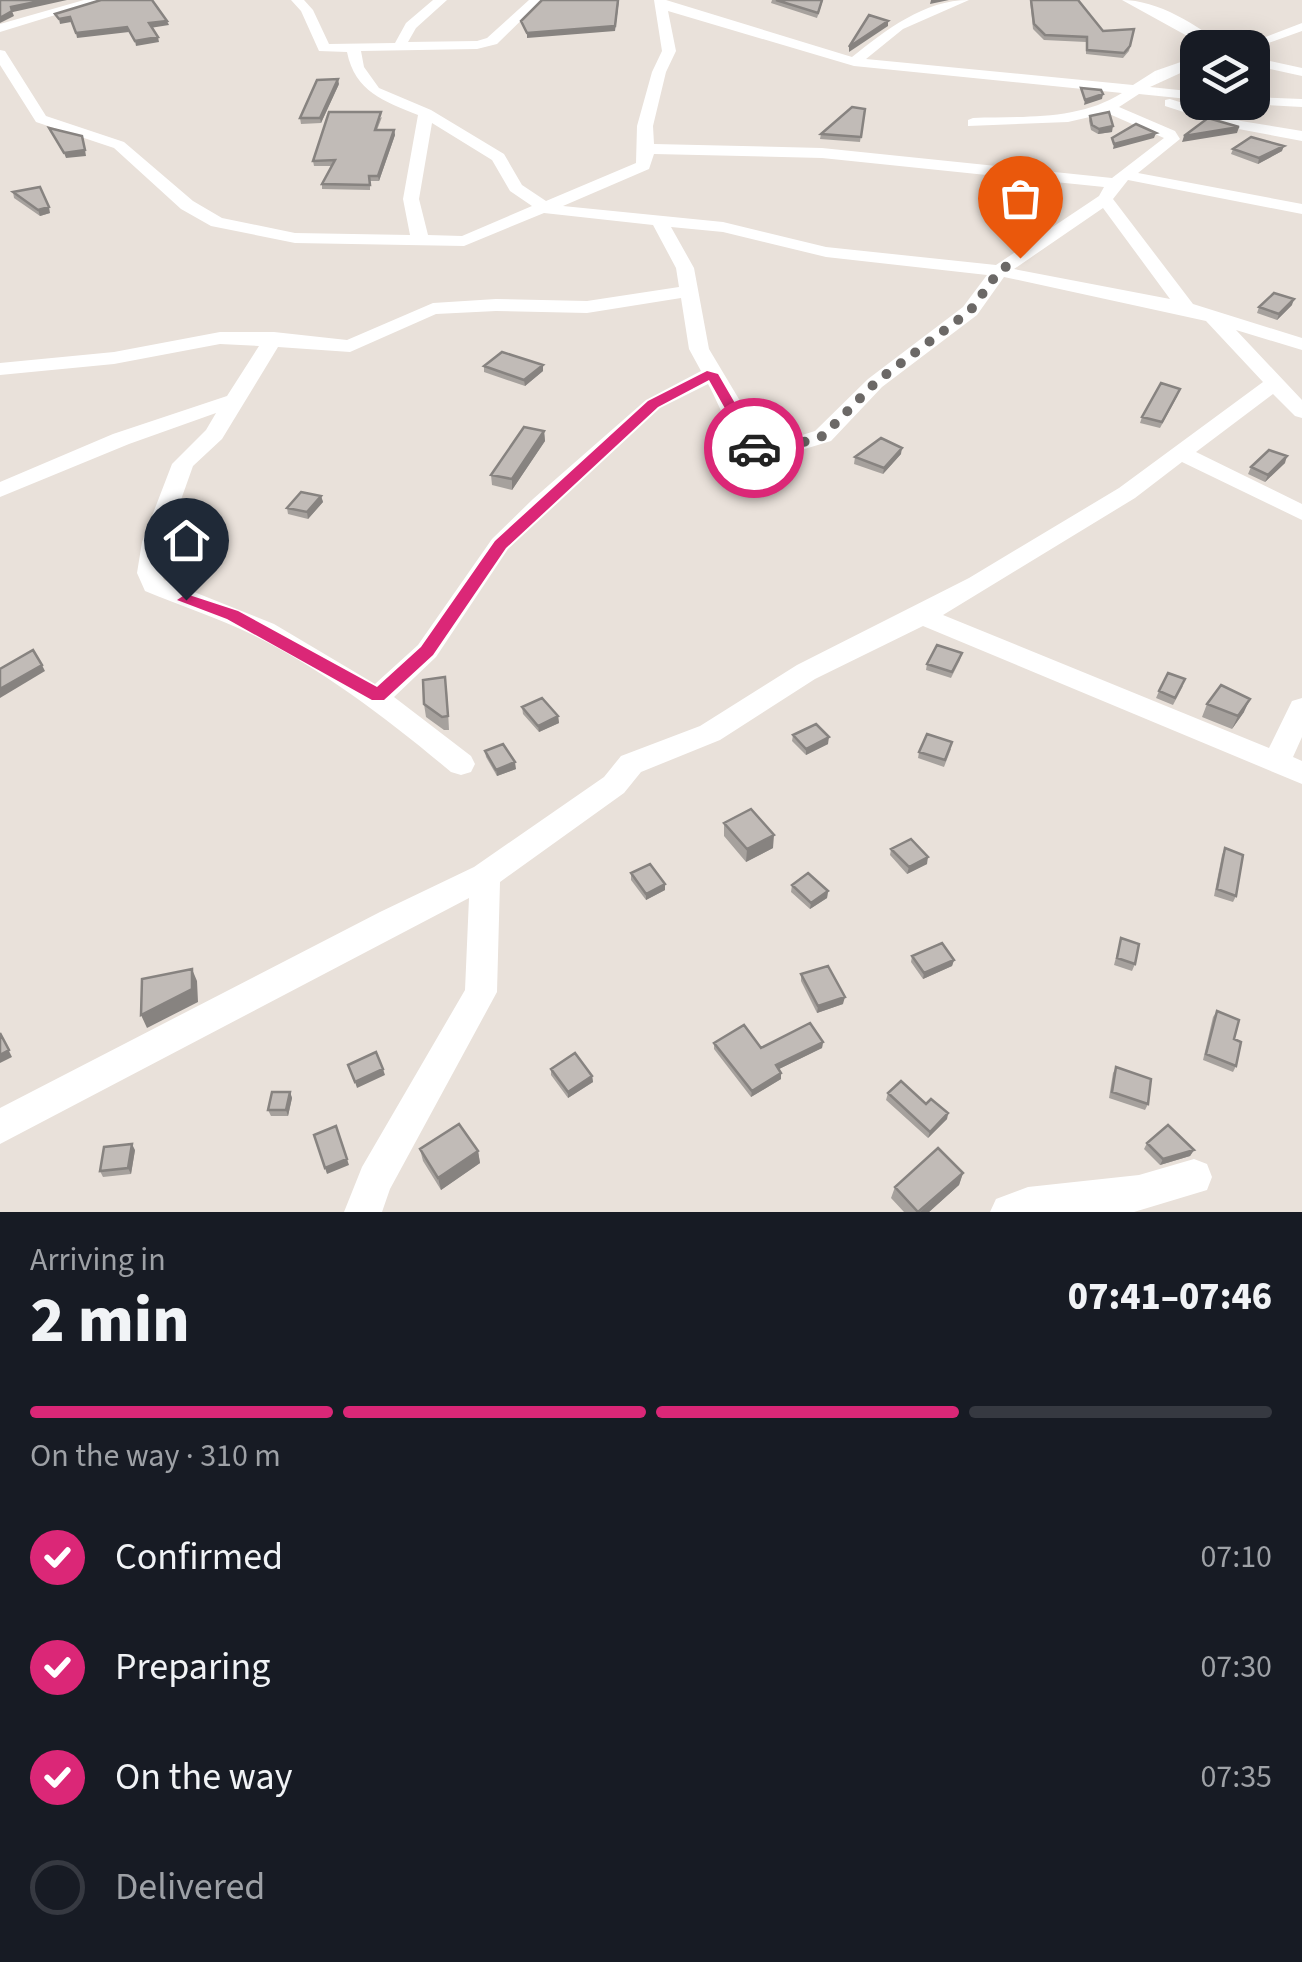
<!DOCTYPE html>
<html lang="en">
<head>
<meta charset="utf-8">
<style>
	:root { --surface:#171b24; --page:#20242c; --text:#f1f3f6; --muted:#9ea1a6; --line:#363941; --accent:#db2777 }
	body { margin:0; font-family:"Source Sans 3",sans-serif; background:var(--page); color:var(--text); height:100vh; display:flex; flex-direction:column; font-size:38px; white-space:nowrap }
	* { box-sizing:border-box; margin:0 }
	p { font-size:32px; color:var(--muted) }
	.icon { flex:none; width:55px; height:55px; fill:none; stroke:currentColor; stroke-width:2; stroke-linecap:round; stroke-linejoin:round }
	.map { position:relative; height:1212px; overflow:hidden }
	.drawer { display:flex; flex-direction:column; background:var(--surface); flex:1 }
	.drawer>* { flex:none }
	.controls { position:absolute; left:1180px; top:30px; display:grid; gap:20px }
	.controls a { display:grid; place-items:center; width:90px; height:90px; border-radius:20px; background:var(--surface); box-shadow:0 5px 25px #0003; font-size:50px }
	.pin { position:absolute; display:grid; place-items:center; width:85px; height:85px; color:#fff; margin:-102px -42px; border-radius:50% 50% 50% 0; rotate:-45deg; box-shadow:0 0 10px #0007 }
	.pin .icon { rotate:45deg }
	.courier { position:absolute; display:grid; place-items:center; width:100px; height:100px; margin:-50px; border:8px solid #db2777; border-radius:50%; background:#fff; color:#222; box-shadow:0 2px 12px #0007 }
	.head em { font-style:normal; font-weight:800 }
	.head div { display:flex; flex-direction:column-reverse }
	.head { display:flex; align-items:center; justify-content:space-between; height:170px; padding:0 30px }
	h1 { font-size:65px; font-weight:800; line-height:75px }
	.bar { display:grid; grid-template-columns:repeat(4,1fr); gap:15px 10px; align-content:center; height:120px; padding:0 30px }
	.bar i { height:12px; border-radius:8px; background:var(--line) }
	.bar .current { background:var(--accent) }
	.bar p { grid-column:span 4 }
	ol { padding:0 30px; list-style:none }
	li { display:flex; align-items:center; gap:30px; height:110px }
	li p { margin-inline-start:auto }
	li .icon { padding:10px; border-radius:50%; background:var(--accent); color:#fff; stroke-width:4 }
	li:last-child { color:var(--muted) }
	li i { width:55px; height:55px; border:5px solid var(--line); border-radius:50% }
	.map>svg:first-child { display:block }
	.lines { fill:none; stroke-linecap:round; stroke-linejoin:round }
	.minor { fill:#fff; fill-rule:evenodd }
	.wall { fill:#a6a19d }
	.shaded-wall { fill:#878380 }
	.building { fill:#c1bbb7; stroke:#878380; stroke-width:2.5 }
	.route { fill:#db2777 }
	.done { stroke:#6b6866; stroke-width:10; stroke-dasharray:0 18 }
</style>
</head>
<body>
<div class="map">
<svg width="1302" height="1212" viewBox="0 0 1302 1212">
	<rect width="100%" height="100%" fill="#e9e1da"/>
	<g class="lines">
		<!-- minor -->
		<path class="minor" d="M84 0H104L0 32V24Z
			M291 0H304L313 10 329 44 395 43 406 23 433 0H447L416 28 408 42 477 41 487 38 529 0H542L497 44 477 49 361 51 364 67 379 88 431 110 504 154 522 185 546 201 636 163 637 126 652 72 662 51 654 0H666L852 57C886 30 924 0 969 0L903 29 866 59 1133 85 1155 71 1198 56V65L1150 87 1198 92V100L1139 94 1119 107 1175 131 1180 139 1138 173 1302 204V214L1128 180 1113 199 1193 304 1302 338V350L1236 330 1302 400V418L1295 416 1273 394 1196 452 1302 504V520L1182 462 1135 498 943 615 1269 748 1292 701 1302 698V737L1293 757 1302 761V784L923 626 815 679 720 740 641 772 624 793 500 882 497 992 390 1189 382 1212H344L362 1167 465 990 469 898 0 1144V1108L380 912 474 867 604 777 621 756 700 726 797 665 969 578 1119 488 1263 382 1206 321 1004 277 977 315 882 387 831 441 765 461C735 453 722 409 708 384L660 408 508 549 436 657 394 697 471 756 475 764 471 772 461 775 451 772C389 720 325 671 253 635 218 618 181 606 145 591L137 573 142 542 172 464 206 430 216 413 129 444 0 497V482L113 434 227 396 259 346 220 344 114 364 0 375V363L114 352 220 332H274L347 340 433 303 496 299 587 301 679 287 676 268 653 225 544 213 464 246 295 243 211 226 181 209 114 148 36 122 0 65V50L5 51 46 116 124 142 193 201 222 218 295 233 410 235 403 199 418 115C384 101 355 92 347 52L319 51 301 11ZM668 11 854 66 1122 93C1078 121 1023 116 973 118L968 120V126L1068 122 1107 113 1164 138 1112 178 822 148 654 144 653 126 666 72 676 51ZM432 123 492 160 510 191 532 206 462 236 428 235 419 199ZM654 154 822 158 1104 187 1099 196 996 265 826 247 723 222 563 206 649 169ZM1103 208 1170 299 1014 269ZM671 227 723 232 826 257 987 275 963 307 868 379 815 431 767 446 709 349 694 268ZM681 298 689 349 701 371 646 400 533 499 492 539 418 645 375 684 274 624 164 580 161 573 166 542 193 466 222 439 278 347 350 352 436 314 496 311 587 313Z
			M1122 0C1157 0 1199 25 1225 48H1209Z
			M1302 23V31L1252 49 1237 48Z
			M1252 57 1302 68V76L1252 65Z
			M1252 97 1302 99V107L1247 104 1252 102Z
			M1170 99 1241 121 1302 131V141L1233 128 1165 106V100Z
			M1194 1159 1207 1164 1212 1177 1207 1190 1134 1212H990L996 1199 1028 1187 1139 1175Z"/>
	</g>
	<!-- wall -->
	<path class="wall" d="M772 0H823L817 18 771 3Z
		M1030 0H1078L1103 31 1134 29 1129 51 1123 58 1086 54V42L1044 40 1033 29Z
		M339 84 321 123 301 124 300 118Z
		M865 109 860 142 820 139 821 134Z
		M1090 116 1112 132 1098 134 1091 130 1089 121Z
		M382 117 377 130H394L395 135 379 181H370V190L322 189V184L332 166H314L313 161Z
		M1233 149 1282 151 1258 164 1231 154Z
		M13 192 50 213 40 216 14 198Z
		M1292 305 1277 320 1257 313 1259 307Z
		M543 365V371L525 386 484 372V366Z
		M1178 395 1160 428 1140 423 1142 417Z
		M544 431 545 441 512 490 492 485 491 475Z
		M901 454 883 474 854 464 855 457Z
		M1285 463 1265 482 1248 474 1251 467Z
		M321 496 323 502 308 519 288 514 287 508Z
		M215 558 216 564 195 585 175 579 173 572Z
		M962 653 960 660 951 678 926 670 927 664Z
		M1183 686 1173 705 1156 698 1159 691Z
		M447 691 449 730H444L426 717 424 704Z
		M1207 704 1244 712 1232 729 1202 717Z
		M522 707 558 716 559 723 539 732 523 714Z
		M793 735 828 744 806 755 792 741Z
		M951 749 944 767 918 758 919 752Z
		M485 751 516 769 497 776 486 757Z
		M724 823 773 848 746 862 724 836Z
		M1225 848 1236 896 1233 902 1214 896 1222 855Z
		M891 849 927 864 907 874 890 855Z
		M631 873 665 884V890L646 900 631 880Z
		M792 885 828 891 827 898 810 909 791 892Z
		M1121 938 1135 964 1132 971 1114 965Z
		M912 956 954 960 952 966 923 979 911 962Z
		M801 974 843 1004 817 1013 801 981Z
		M1217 1011 1234 1039 1236 1066 1233 1072 1203 1060 1213 1017Z
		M823 1042 822 1048 779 1069 781 1079 751 1097 714 1049V1043L761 1048Z
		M1116 1067 1148 1104 1145 1110 1109 1098 1113 1073Z
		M551 1069 592 1076 593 1082 568 1098 551 1075Z
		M290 1092 292 1098 288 1116H271L268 1110Z
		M888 1093 926 1104 948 1113 947 1119 928 1138 886 1100Z
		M1147 1143 1194 1150 1190 1156 1160 1165 1144 1149Z
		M420 1149 478 1151 480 1163 441 1190 423 1161Z
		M135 1150 131 1174 103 1177 100 1171Z
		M963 1173 959 1185 929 1212H904L891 1198 895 1187Z"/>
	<!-- shaded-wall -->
	<path class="shaded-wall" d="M45 0H67L13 12 11 7Z
		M619 0 615 31 527 38V33Z
		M931 0H949L930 4Z
		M12 11 14 16 0 23V18Z
		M70 17 71 22 60 24 59 19Z
		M167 21 169 25 150 28 149 23Z
		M888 21V26L849 52V47Z
		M127 27 129 32 77 38 76 33Z
		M158 37 159 42 136 46 135 41Z
		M338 79 339 84 321 123 320 118Z
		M1103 94 1102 99 1084 105 1085 100Z
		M1113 126 1112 132 1098 134 1099 129Z
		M1239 127 1237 133 1182 142 1184 136Z
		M394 130 395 135 379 181 378 176Z
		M1156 133 1154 138 1113 149 1114 144Z
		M1284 146 1282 151 1258 164 1259 158Z
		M85 150 86 156 66 158 64 153Z
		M49 207 50 213 40 216 38 210Z
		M1294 299 1292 305 1277 320 1279 314Z
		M543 365V371L525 386 524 380Z
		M544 431 545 441 512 490V479Z
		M902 448 901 454 883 474 884 468Z
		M1287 456 1285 463 1265 482 1268 475Z
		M321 496 323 502 308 519 307 512Z
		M215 558 216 564 195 585 193 578Z
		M42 665 45 671 0 698V689Z
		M1250 699 1244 712 1232 729 1238 716Z
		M558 716 559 723 539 732 538 726Z
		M829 737 828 744 806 755V749Z
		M515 762 516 769 497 776 496 770Z
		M774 835 773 848 746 862 747 849Z
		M928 857 927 864 907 874 909 867Z
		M665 884V890L646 900V894Z
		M828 891 827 898 810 909 811 903Z
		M954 960 952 966 923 979 924 973Z
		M192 969 197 981 198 1002 147 1028 141 1015Z
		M845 997 843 1004 817 1013 818 1006Z
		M0 1033 12 1057 0 1063Z
		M823 1042 822 1048 775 1071 776 1065Z
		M383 1069 385 1075 357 1088 355 1082Z
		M781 1073V1079L751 1097 752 1091Z
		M592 1076 593 1082 568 1098V1092Z
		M290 1092 292 1098 288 1116 286 1110Z
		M948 1113 947 1119 928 1138 930 1132Z
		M132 1144 135 1150 131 1174 128 1168Z
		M1194 1150 1190 1156 1160 1165 1163 1159Z
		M478 1151 480 1163 441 1190 438 1178Z
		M347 1159 349 1165 327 1174 325 1168Z
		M963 1173 959 1185 929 1212H920Z"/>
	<!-- building -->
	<path class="building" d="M0 0H45L11 7 12 11 0 18Z
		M101 0H152L167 21 149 23 158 37 135 41 127 27 76 33 70 17 59 19 55 14Z
		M542 0H618L615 26 527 33 521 21Z
		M776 0H822L818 13Z
		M1031 0H1078L1103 31 1134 29 1130 46 1124 53 1087 50V37L1045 35 1034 24Z
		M869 15 888 21 849 47Z
		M338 79 320 118H300L317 80Z
		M1081 88 1101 90 1103 94 1085 100Z
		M852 107 865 109 861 137 821 134Z
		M329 112H381L375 130H394L378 176H369L370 185 322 184 335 160 313 161Z
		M1109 112 1113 126 1099 129 1092 125 1090 116Z
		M1208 118 1239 127 1184 136Z
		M1136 124 1156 133 1114 144 1112 138Z
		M49 128 82 136 85 150 64 153Z
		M1251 137 1284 146 1259 158 1233 149Z
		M40 187 49 207 38 210 13 192Z
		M1274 293 1294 299 1279 314 1259 307Z
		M502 352 543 365 524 380 484 366Z
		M1161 383 1180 389 1162 422 1142 417Z
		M524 427 544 431 512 479 491 475Z
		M881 438 902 448 884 468 855 457Z
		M1269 450 1287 456 1268 475 1251 467Z
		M301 492 321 496 307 512 287 508Z
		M195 552 215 558 193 578 173 572Z
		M937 645 962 653 952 672 927 664Z
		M33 650 42 665 0 689V669Z
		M1168 673 1185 679 1175 698 1159 691Z
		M445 677 448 716 442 717 424 704 423 680Z
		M1221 685 1250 699 1238 716 1207 704Z
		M542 698 558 716 538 726 522 707Z
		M816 724 829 737 806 749 793 735Z
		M927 734 952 742 945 760 919 752Z
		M503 744 515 762 496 770 485 751Z
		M751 809 774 835 747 849 724 823Z
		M911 839 928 857 909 867 891 849Z
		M1225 848 1243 855 1236 896 1217 889Z
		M650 864 665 884 646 894 631 873Z
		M808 873 828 891 811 903 792 885Z
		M1121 938 1139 944 1135 964 1117 958Z
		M942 943 954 960 924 973 912 956Z
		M828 966 845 997 818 1006 801 974Z
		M192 969V989L141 1015 142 979Z
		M1217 1011 1239 1020 1234 1039 1241 1042 1236 1066 1206 1054Z
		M810 1023 823 1042 776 1065 781 1073 752 1091 714 1043 744 1025 761 1048Z
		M0 1033 9 1050 0 1055Z
		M376 1052 383 1069 355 1082 348 1065Z
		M575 1053 592 1076 568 1092 551 1069Z
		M1116 1067 1151 1079 1148 1104 1112 1092Z
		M901 1081 926 1104 931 1099 948 1113 930 1132 888 1093Z
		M272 1092H290L286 1110H268Z
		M459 1124 478 1151 438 1178 420 1149Z
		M1168 1125 1194 1150 1163 1159 1147 1143Z
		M336 1126 347 1159 325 1168 314 1135Z
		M132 1144 128 1168 100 1171 104 1147Z
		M938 1148 963 1173 918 1212 895 1187Z"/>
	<!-- route -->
	<path class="route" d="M707 371 718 374 761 448 759 451H749L709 380 658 407 506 548 433 655 384 700H372L227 619 177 600 186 594 238 611 377 687 421 647 495 541 648 401Z"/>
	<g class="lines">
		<!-- done -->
		<path class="done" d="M754 448 765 454 823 436 876 382 970 311 999 271 1020 258"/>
	</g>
</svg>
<div class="controls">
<a><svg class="icon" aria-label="layers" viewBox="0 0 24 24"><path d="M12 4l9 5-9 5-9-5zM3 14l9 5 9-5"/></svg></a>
</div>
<div class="pin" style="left:1020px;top:258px;background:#ea580c"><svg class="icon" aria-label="bag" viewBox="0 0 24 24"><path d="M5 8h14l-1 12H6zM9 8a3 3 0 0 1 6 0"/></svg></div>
<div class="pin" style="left:186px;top:600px;background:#1f2937"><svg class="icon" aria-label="home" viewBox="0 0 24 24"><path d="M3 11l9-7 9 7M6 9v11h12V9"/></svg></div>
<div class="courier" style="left:754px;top:448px"><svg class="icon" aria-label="car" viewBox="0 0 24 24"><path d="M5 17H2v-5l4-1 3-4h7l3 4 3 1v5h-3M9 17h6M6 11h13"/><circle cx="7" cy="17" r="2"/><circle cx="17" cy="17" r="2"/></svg></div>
</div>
<section class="drawer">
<div class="head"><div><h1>2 min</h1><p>Arriving in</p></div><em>07:41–07:46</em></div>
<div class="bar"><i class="current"></i><i class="current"></i><i class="current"></i><i></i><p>On the way · 310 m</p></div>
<ol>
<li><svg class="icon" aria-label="check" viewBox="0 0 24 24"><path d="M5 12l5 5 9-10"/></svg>Confirmed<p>07:10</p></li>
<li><svg class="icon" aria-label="check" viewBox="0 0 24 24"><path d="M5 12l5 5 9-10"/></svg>Preparing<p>07:30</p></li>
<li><svg class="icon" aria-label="check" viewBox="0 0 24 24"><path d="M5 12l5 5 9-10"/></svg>On the way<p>07:35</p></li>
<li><i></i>Delivered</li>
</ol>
</section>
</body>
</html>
